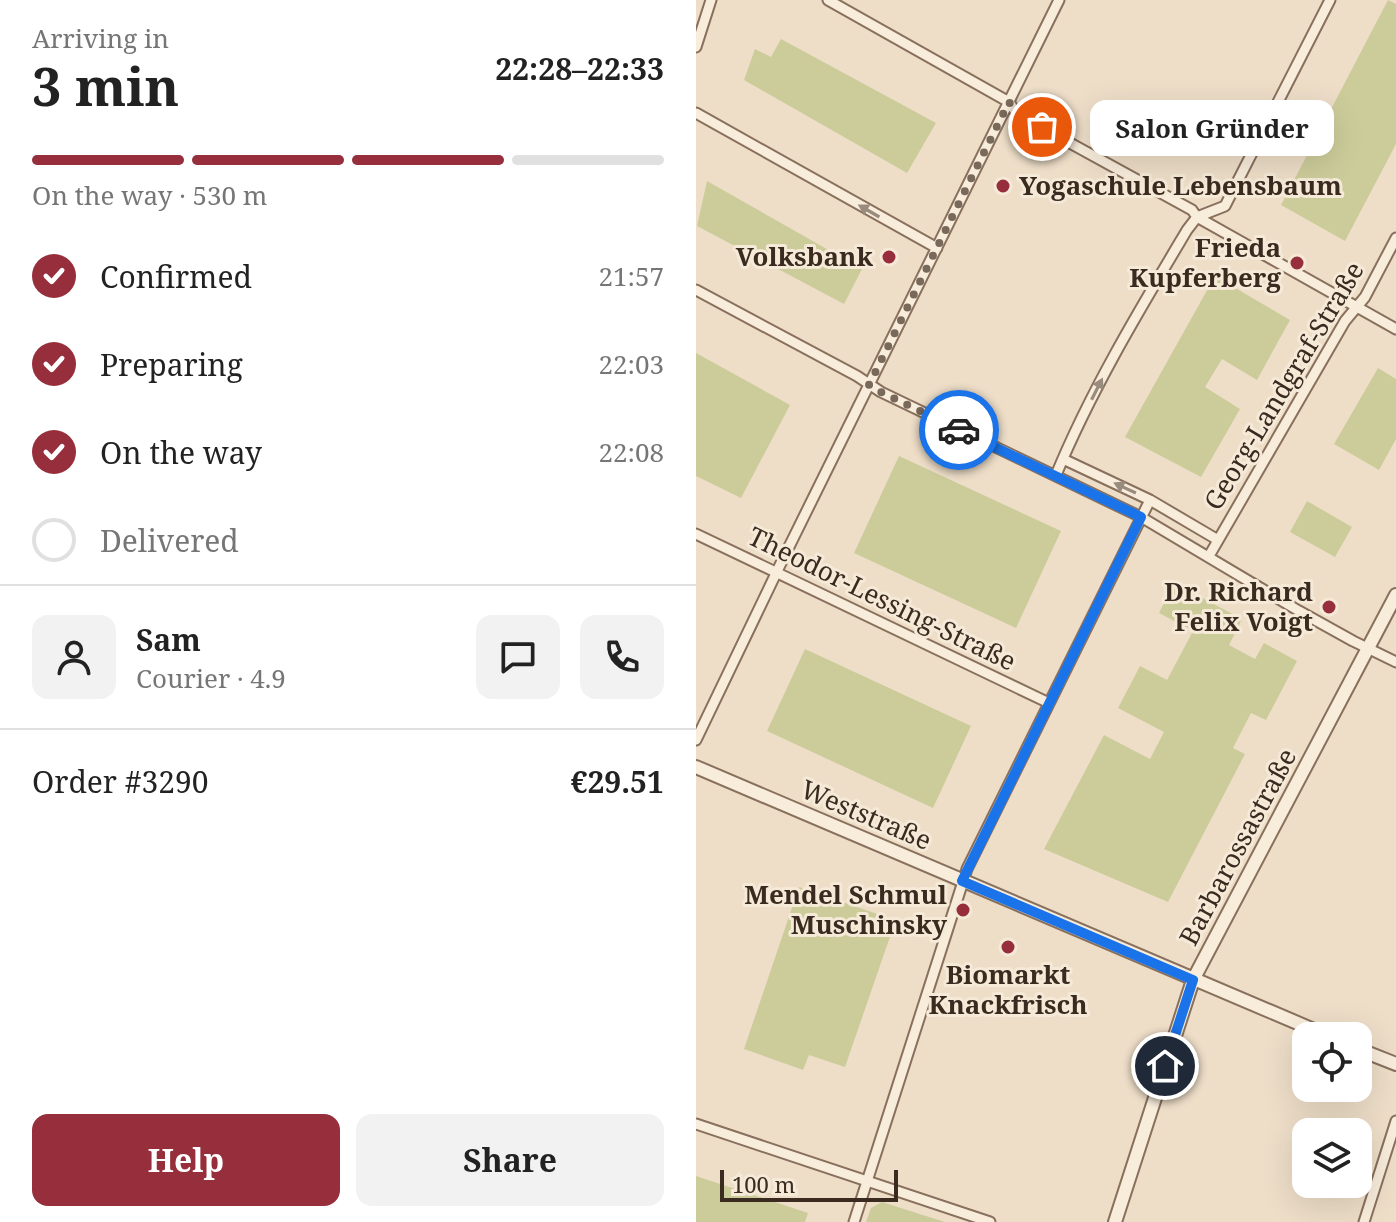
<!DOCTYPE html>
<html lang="en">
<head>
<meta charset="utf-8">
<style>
	:root { --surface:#fff; --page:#f2f2f2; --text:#222; --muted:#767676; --line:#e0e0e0; --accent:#972e3b }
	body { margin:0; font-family:"Noto Serif",serif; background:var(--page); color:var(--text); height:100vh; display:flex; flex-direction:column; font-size:30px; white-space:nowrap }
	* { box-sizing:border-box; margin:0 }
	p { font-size:26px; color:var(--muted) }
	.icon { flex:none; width:44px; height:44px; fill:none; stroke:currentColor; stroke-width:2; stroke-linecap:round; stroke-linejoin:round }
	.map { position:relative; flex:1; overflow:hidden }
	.side { display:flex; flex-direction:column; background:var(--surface); width:696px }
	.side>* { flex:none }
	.tools { position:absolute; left:596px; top:1022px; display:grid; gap:16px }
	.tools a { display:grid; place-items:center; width:80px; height:80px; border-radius:16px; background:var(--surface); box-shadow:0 8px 32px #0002; font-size:40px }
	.scale { position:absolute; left:24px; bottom:20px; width:178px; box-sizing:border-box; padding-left:8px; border:4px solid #3a2a20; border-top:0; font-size:22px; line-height:28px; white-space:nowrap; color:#3a2a20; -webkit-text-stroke:6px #f5e9d7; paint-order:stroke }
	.pin { position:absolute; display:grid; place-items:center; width:68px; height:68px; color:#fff; margin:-34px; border:4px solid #fff; border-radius:50%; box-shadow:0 2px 8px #0007 }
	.courier { position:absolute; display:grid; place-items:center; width:80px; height:80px; margin:-40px; border:6px solid #1a73e8; border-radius:50%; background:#fff; color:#222; box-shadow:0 2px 10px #0007 }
	.bubble { position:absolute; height:56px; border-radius:16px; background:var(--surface); box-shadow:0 8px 32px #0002; font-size:26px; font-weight:700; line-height:56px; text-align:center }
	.summary em { font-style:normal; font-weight:700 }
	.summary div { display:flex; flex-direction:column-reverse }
	.summary { display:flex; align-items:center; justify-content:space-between; height:136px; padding:0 32px }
	h1 { font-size:52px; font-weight:700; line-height:60px }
	.bar { display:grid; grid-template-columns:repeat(4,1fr); gap:12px 8px; align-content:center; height:96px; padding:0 32px }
	.bar i { height:10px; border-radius:6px; background:var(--line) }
	.bar .selected { background:var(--accent) }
	.bar p { grid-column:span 4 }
	.line { display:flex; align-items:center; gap:20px; padding:0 32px; border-top:2px solid var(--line) }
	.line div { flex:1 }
	.round { display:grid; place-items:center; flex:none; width:84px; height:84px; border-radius:16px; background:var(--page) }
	ol { padding:0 32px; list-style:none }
	li { display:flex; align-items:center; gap:24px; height:88px }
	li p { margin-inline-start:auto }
	li .icon { padding:8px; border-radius:50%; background:var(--accent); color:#fff; stroke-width:4 }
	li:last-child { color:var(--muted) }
	li i { width:44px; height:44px; border:4px solid var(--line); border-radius:50% }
	.button { display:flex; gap:16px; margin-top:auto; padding:16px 32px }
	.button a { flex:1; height:92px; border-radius:16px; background:var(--accent); color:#fff; font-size:32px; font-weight:700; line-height:92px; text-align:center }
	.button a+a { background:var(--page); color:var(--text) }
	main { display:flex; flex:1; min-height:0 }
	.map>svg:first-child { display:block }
	.green { fill:#cccc9b }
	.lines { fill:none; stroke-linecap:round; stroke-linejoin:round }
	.minor-casing { stroke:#89705d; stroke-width:13 }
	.tertiary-casing { stroke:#89705d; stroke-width:16 }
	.minor { stroke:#f8ecdb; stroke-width:9 }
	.tertiary { stroke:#f8ecdb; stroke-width:12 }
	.oneway { fill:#998b7e }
	.done { stroke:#79695b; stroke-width:8; stroke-dasharray:0 14.4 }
	.route { stroke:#1a73e8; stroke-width:10 }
	.poi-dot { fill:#972e3b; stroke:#f5e9d7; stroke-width:3 }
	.labels { text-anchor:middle; stroke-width:6; stroke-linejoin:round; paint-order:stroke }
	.poi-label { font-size:26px; font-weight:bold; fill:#3a2a20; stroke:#f5e9d7; text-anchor:end }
	.street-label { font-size:26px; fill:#3a2a20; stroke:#f5e9d7 }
</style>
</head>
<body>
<main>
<section class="side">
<div class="summary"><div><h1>3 min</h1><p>Arriving in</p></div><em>22:28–22:33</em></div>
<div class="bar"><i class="selected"></i><i class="selected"></i><i class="selected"></i><i></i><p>On the way · 530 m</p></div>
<ol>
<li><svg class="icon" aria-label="check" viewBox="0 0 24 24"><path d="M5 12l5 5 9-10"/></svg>Confirmed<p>21:57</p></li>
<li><svg class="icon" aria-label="check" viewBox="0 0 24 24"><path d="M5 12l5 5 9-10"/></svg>Preparing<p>22:03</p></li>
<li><svg class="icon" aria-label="check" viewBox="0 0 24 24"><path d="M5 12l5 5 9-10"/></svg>On the way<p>22:08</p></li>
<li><i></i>Delivered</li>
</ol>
<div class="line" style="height:144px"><a class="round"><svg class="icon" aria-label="person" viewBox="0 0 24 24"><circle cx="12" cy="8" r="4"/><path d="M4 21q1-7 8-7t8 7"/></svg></a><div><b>Sam</b><p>Courier · 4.9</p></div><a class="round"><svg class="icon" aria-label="chat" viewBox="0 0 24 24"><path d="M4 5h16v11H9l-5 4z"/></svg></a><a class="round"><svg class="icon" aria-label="phone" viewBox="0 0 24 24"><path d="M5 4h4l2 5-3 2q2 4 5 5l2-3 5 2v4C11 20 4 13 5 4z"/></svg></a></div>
<div class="line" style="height:104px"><div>Order #3290</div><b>€29.51</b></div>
<div class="button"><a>Help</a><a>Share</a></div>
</section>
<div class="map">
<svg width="700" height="1222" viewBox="0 0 700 1222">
	<rect width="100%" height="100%" fill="#eedec8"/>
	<!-- green -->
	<path class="green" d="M692 0 700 4V144L649 241 585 205Z
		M85 39 240 123 211 173 48 80 59 49 75 57Z
		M11 181 166 269 148 304 1 226Z
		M519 276 594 320 561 380 526 359 509 387 544 409 505 477 429 437Z
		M0 353 94 405 45 498 0 476Z
		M682 368 700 379V439L683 470 638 444Z
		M203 456 365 531 320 628 158 553Z
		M611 501 656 527 639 557 594 532Z
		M478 583 546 619 533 645 559 659 568 643 601 661 570 720 555 713 537 748 549 754 472 902 348 849 408 735 454 759 468 732 422 708 444 666 471 680 497 631 463 613Z
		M109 649 275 726 237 808 71 731Z
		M103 887 190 917 186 927 196 931 149 1067 113 1055 107 1070 48 1049Z
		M0 1176 112 1213 109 1222H0Z
		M186 1202 249 1222H170L175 1208Z"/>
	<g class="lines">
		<defs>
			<path id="minor" d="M132 0 313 102 321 114 496 210 501 217 700 329
				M0 47 15 0
				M0 113 241 248
				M0 290 161 376 185 392 445 517 603 611 657 641 700 662
				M367 459 454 500 522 540
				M360 475C395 390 444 309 491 230L501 217 529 206 634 0
				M0 534 353 703
				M513 556 649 321 669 297 700 238
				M0 740 85 563 363 0
				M0 1124 294 1222
				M158 1222 271 869 454 500
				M668 1222 700 1121"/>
			<path id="tertiary" d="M0 767 632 1036
				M662 1049 700 1064
				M419 1222 497 980 700 595"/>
		</defs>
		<!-- minor casing -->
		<use href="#minor" class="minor-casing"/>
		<!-- tertiary casing -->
		<use href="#tertiary" class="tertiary-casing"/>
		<!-- minor -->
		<use href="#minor" class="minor"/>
		<!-- tertiary -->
		<use href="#tertiary" class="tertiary"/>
	</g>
	<!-- one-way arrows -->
	<defs><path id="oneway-solid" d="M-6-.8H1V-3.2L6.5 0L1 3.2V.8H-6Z" transform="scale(2)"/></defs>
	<g class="oneway">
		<use href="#oneway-solid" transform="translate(173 211) rotate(-150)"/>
		<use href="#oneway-solid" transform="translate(401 389) rotate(-63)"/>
		<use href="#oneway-solid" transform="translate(429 488) rotate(-155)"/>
	</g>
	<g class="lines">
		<!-- done -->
		<path class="done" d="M263 430 185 392 173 385 313 102 321 114 346 127"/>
		<!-- route -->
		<path class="route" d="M263 430 445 517 266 881 497 980 469 1066"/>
	</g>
	<!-- markers -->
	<g class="poi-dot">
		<circle cx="307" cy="186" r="8"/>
		<circle cx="193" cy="257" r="8"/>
		<circle cx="601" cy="263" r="8"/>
		<circle cx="633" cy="607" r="8"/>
		<circle cx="267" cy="910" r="8"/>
		<circle cx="312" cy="947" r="8"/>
	</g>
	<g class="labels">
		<!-- poi labels -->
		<g class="poi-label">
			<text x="323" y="195" text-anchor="start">Yogaschule Lebensbaum</text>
			<text x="585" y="257">Frieda<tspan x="585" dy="30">Kupferberg</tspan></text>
			<text x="177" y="266">Volksbank</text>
			<text x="617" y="601">Dr. Richard<tspan x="617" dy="30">Felix Voigt</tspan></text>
			<text x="251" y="904">Mendel Schmul<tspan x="251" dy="30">Muschinsky</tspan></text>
			<text x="312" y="984" text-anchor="middle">Biomarkt<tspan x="312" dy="30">Knackfrisch</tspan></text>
		</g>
		<!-- street labels -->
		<g class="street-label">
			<text transform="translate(588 386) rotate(-59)" y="9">Georg-Landgraf-Straße</text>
			<text transform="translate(186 599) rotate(26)" y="9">Theodor-Lessing-Straße</text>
			<text transform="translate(170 815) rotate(23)" y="9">Weststraße</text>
			<text transform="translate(542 847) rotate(-62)" y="9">Barbarossastraße</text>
		</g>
	</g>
</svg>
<div class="tools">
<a><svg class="icon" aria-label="locate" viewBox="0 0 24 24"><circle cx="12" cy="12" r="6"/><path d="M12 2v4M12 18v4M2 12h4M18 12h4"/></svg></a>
<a><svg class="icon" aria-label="layers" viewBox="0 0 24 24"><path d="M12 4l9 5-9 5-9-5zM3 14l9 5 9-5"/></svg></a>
</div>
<div class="scale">100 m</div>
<div class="pin" style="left:346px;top:127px;background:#ea580c"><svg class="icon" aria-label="bag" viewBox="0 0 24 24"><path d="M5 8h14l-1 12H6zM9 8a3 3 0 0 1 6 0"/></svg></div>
<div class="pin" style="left:469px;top:1066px;background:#1f2937"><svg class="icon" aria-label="home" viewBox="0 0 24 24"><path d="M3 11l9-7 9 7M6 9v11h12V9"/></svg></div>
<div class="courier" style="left:263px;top:430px"><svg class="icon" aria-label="car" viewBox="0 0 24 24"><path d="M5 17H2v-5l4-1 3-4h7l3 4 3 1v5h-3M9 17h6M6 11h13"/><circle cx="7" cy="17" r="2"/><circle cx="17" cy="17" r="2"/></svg></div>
<div class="bubble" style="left:394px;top:100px;width:244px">Salon Gründer</div>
</div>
</main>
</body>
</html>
